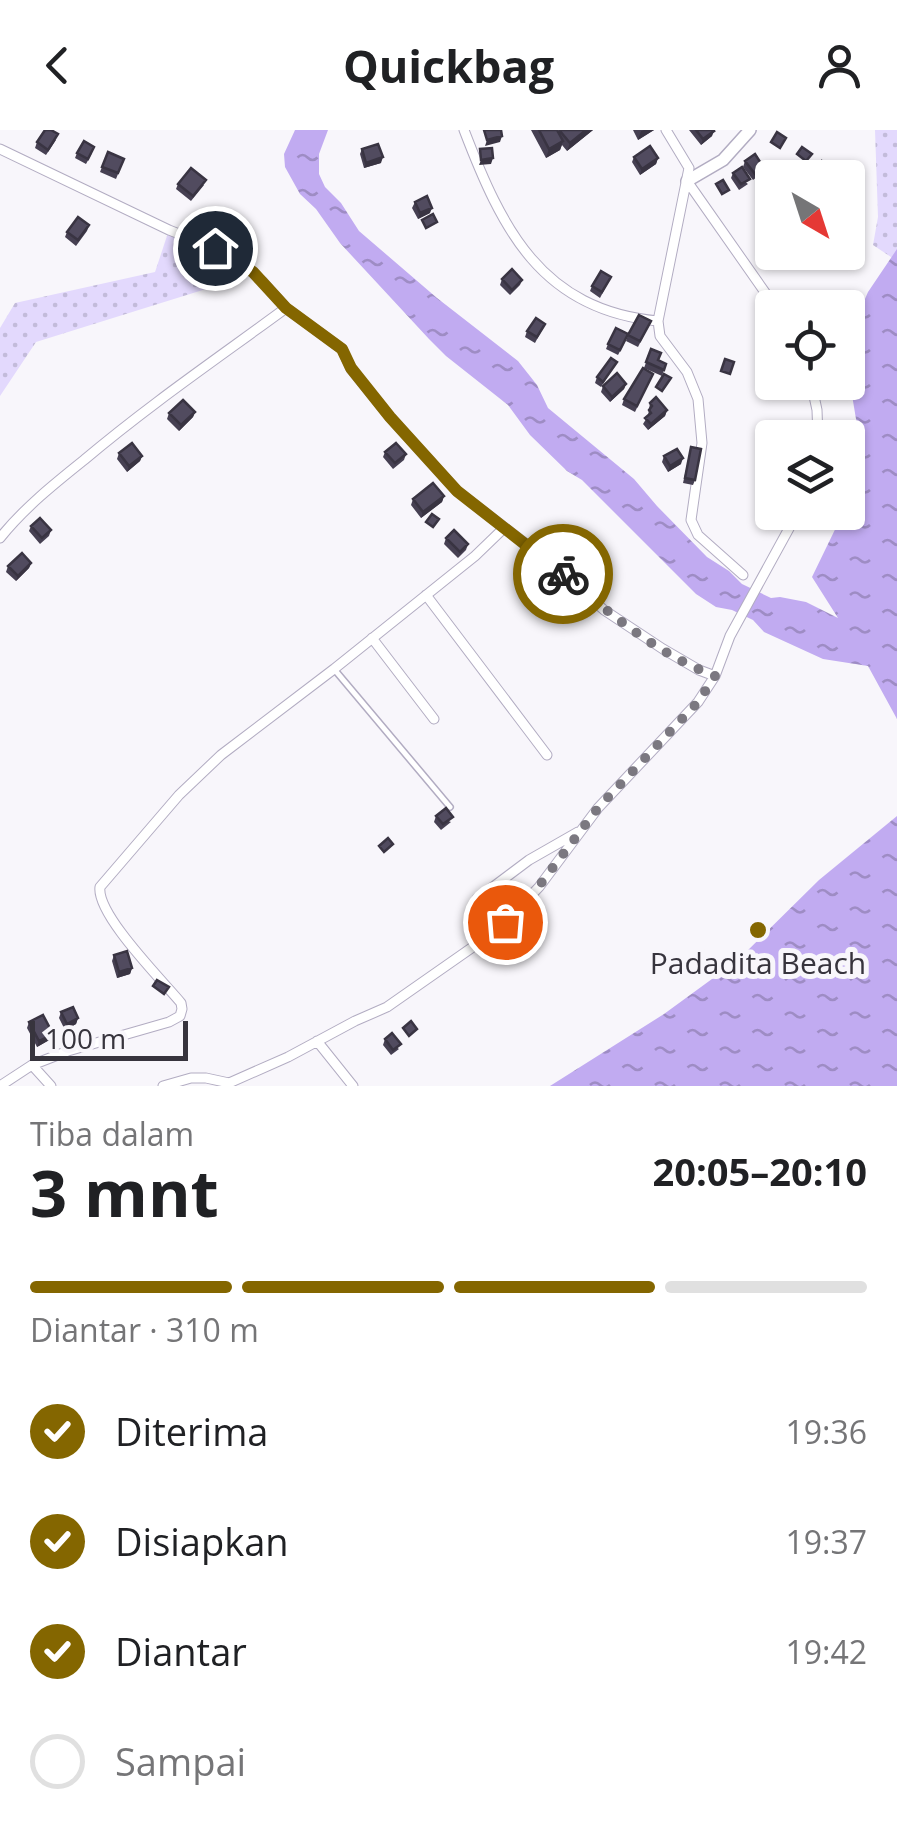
<!DOCTYPE html>
<html lang="id">
<head>
<meta charset="utf-8">
<style>
	:root { --surface:#fff; --page:#f6f6f6; --text:#202124; --muted:#757577; --line:#e0e0e0; --accent:#846600 }
	body { margin:0; font-family:"Open Sans",sans-serif; background:var(--page); color:var(--text); height:100vh; display:flex; flex-direction:column; font-size:38px; white-space:nowrap }
	* { box-sizing:border-box; margin:0 }
	p { font-size:32px; color:var(--muted) }
	.icon { flex:none; width:55px; height:55px; fill:none; stroke:currentColor; stroke-width:2; stroke-linecap:round; stroke-linejoin:round }
	.map { position:relative; height:956px; overflow:hidden }
	.details { display:flex; flex-direction:column; background:var(--surface); flex:1 }
	.details>* { flex:none }
	.needle { width:65px; rotate:141deg }
	.tools { position:absolute; left:755px; top:30px; display:grid; gap:20px }
	.tools a { display:grid; place-items:center; width:110px; height:110px; border-radius:10px; background:var(--surface); box-shadow:0 2px 8px #0004; font-size:50px }
	.scale { position:absolute; left:30px; bottom:25px; width:158px; box-sizing:border-box; padding-left:10px; border:5px solid #37343d; border-top:0; font-size:28px; line-height:35px; white-space:nowrap; color:#37343d; -webkit-text-stroke:8px #f8f6fb; paint-order:stroke }
	.pin { position:absolute; display:grid; place-items:center; width:85px; height:85px; color:#fff; margin:-42px; border:5px solid #fff; border-radius:50%; box-shadow:0 2px 10px #0007 }
	.courier { position:absolute; display:grid; place-items:center; width:100px; height:100px; margin:-50px; border:8px solid #846600; border-radius:50%; background:#fff; color:#222; box-shadow:0 2px 12px #0007 }
	.head em { font-style:normal; font-weight:700 }
	.head div { display:flex; flex-direction:column-reverse }
	.head { display:flex; align-items:center; justify-content:space-between; height:170px; padding:0 30px }
	h1 { font-size:65px; font-weight:700; line-height:75px }
	.bar { display:grid; grid-template-columns:repeat(4,1fr); gap:15px 10px; align-content:center; height:120px; padding:0 30px }
	.bar i { height:12px; border-radius:8px; background:var(--line) }
	.bar .current { background:var(--accent) }
	.bar p { grid-column:span 4 }
	ol { padding:0 30px; list-style:none }
	li { display:flex; align-items:center; gap:30px; height:110px }
	li p { margin-inline-start:auto }
	li .icon { padding:10px; border-radius:50%; background:var(--accent); color:#fff; stroke-width:4 }
	li:last-child { color:var(--muted) }
	li i { width:55px; height:55px; border:5px solid var(--line); border-radius:50% }
	header { display:flex; justify-content:space-between; align-items:center; height:130px; padding:0 30px; background:var(--surface); font-size:45px; font-weight:700 }
	.map>svg:first-child { display:block }
	.grass { fill:url(#grass-dots) }
	.water { fill:url(#water-ripples) }
	.lines { fill:none; stroke-linecap:round; stroke-linejoin:round }
	.service-casing { stroke:#b2acc2; stroke-width:8 }
	.minor-casing { stroke:#b2acc2; stroke-width:11 }
	.tertiary-casing { stroke:#b2acc2; stroke-width:14 }
	.service { stroke:#fff; stroke-width:5 }
	.minor { stroke:#fff; stroke-width:9 }
	.tertiary { stroke:#fff; stroke-width:11 }
	.wall { fill:#464052 }
	.shaded-wall { fill:#393442 }
	.building { fill:#514b5f; stroke:#393442; stroke-width:2.5 }
	.done { stroke:#7b7880; stroke-width:10; stroke-dasharray:0 18 }
	.route { stroke:#846600; stroke-width:12 }
	.poi-dot { fill:#846600; stroke:#f8f6fb; stroke-width:4 }
	.labels { text-anchor:middle; stroke-width:10; stroke-linejoin:round; paint-order:stroke }
	.poi-label { font-size:30px; fill:#37343d; stroke:#f8f6fb }
</style>
</head>
<body>
<header><svg class="icon" aria-label="back" viewBox="0 0 24 24"><path d="M15 5l-7 7 7 7"/></svg>Quickbag<svg class="icon" aria-label="person" viewBox="0 0 24 24"><circle cx="12" cy="8" r="4"/><path d="M4 21q1-7 8-7t8 7"/></svg></header>
<div class="map">
<svg width="897" height="956" viewBox="0 0 897 956">
	<defs>
		<pattern id="grass-dots" width="8" height="8" patternUnits="userSpaceOnUse" patternTransform="scale(2.5)"><rect width="8" height="8" fill="#e3d9fd"/><path d="M2 2h.1M6 6h.1" fill="none" stroke="#c3bbda" stroke-width="1.8" stroke-linecap="round"/></pattern>
		<pattern id="water-ripples" width="26" height="14" patternUnits="userSpaceOnUse" patternTransform="scale(2.5)"><rect width="26" height="14" fill="#c1abf1"/><path d="M2 4q2-2 4 0t4 0M15 11q2-2 4 0t4 0" fill="none" stroke="#9e8cc4"/></pattern>
	</defs>
	<rect width="100%" height="100%" fill="#f8f6fb"/>
	<!-- grass -->
	<path class="grass" d="M875 0H897V131L873 115 878 87Z
		M168 103 215 120 206 159 36 212 0 266V198L15 173 155 142Z"/>
	<!-- water -->
	<path class="water" d="M295 0H328L319 24V44L325 57 341 73 359 101 437 168 518 231 537 255 548 278 634 349 657 376 707 427 729 441 742 454 771 468 780 467 806 472 838 488 812 447 843 383 848 382V372L864 337 850 253 854 194 868 162 897 119V589L868 536 823 529 764 502 753 490 732 480 716 477 696 464 582 350 567 341 530 305 508 275 446 226 429 209 340 113 316 79 300 64 285 37 284 24Z
		M897 686V956H550L664 884 738 830 819 750Z"/>
	<g class="lines">
		<defs>
			<path id="service" d="M334 539 450 677"/>
			<path id="minor" d="M464 0C502 99 541 180 658 191
				M666 0 689 38 658 191 660 206 687 242 698 269 702 313 691 390 698 405 743 445
				M0 19 169 100 215 118 244 135 262 151 286 178 342 219 351 239 390 287 457 361 551 433 604 480 663 519 699 540 715 546 698 572 598 678 539 757 505 793 480 812 387 877 355 891 288 927 229 953 206 948H191L163 956
				M687 51 776 178
				M811 252 817 280 818 308
				M0 408C24 378 54 354 84 330 149 275 218 228 286 178
				M426 465 547 625
				M372 508 434 589
				M715 546 730 506 798 382
				M477 769 529 730 578 702
				M317 911 353 956
				M32 935 51 956
				M0 956 32 935 68 921 169 892 180 886 182 879 181 873C162 850 96 784 100 757L179 665 221 625 334 539 475 426 504 398"/>
			<path id="tertiary" d="M687 51 723 30 750 0"/>
		</defs>
		<!-- service casing -->
		<use href="#service" class="service-casing"/>
		<!-- minor casing -->
		<use href="#minor" class="minor-casing"/>
		<!-- tertiary casing -->
		<use href="#tertiary" class="tertiary-casing"/>
		<!-- service -->
		<use href="#service" class="service"/>
		<!-- minor -->
		<use href="#minor" class="minor"/>
		<!-- tertiary -->
		<use href="#tertiary" class="tertiary"/>
	</g>
	<!-- wall -->
	<path class="wall" d="M531 0H557L559 4 560 1 593 0 567 21 562 15 560 20 546 28Z
		M633 0H654L638 10Z
		M689 0H713L712 6 701 15Z
		M56 10 46 25 35 18 37 12Z
		M362 19 381 33 364 38 360 24Z
		M108 22 124 29 116 49 100 42Z
		M77 23H92L86 34 75 28Z
		M634 27 658 28 656 34 640 45 632 32Z
		M745 31 762 43 753 50 743 37Z
		M822 31 836 38 831 48 818 41Z
		M733 43 748 54 739 60 731 48Z
		M178 54 204 55 191 71 176 59Z
		M415 72 430 83 418 89 412 78Z
		M89 95 87 101 76 116 65 107 67 102Z
		M611 147 600 168 590 161 592 156Z
		M502 149 522 150 520 155 510 165 500 155Z
		M651 191 638 217 626 211 628 205Z
		M545 194 535 213 525 207 527 201Z
		M626 210 618 225 606 219 608 214Z
		M651 219 658 231 666 234 662 246 644 238Z
		M617 232 601 257 595 253 597 247Z
		M653 244 635 282 622 275 624 269Z
		M626 254 624 259 610 272 601 262 603 256Z
		M650 273 667 280 665 286 648 300 643 294 648 286Z
		M195 282 193 287 179 301 167 289 169 283Z
		M691 317 695 350 693 355 683 353Z
		M385 322 406 324 404 330 393 339 383 327Z
		M119 323 142 326 140 331 127 342 117 329Z
		M664 326 681 334 668 342 662 332Z
		M444 366 442 372 421 388 411 375 413 369Z
		M31 396 51 400 49 406 40 414 29 401Z
		M446 408 468 414 466 420 458 428 444 414Z
		M31 433 29 438 16 451 6 442 8 436Z
		M436 686 451 692 441 700 434 692Z
		M114 825 132 838 130 844 117 848 112 831Z
		M61 882 78 888 76 894 65 900 59 888Z
		M29 892 51 909 37 917 27 898Z
		M385 909 399 919 391 925 383 915Z"/>
	<!-- shaded-wall -->
	<path class="shaded-wall" d="M586 0H593L567 21 570 13Z
		M644 0H654L638 10 641 1Z
		M714 1 712 6 701 15 703 9Z
		M502 6 500 12 485 16 487 10Z
		M563 11 560 20 546 28 549 19Z
		M383 27 381 33 364 38 366 33Z
		M493 28 491 34 479 35 481 30Z
		M658 28 656 34 640 45 642 39Z
		M432 78 430 83 418 89 420 83Z
		M626 254 624 259 610 272 612 267Z
		M667 280 665 286 648 300 651 294Z
		M195 282 193 287 179 301 181 295Z
		M142 326 140 331 127 342 129 336Z
		M683 328 681 334 668 342 670 336Z
		M444 366 442 372 421 388 423 382Z
		M31 433 29 438 16 451 18 446Z
		M132 838 130 844 117 848 119 842Z
		M78 888 76 894 65 900 67 894Z
		M53 904 51 909 37 917 39 911Z"/>
	<!-- building -->
	<path class="building" d="M45 0H51L58 4 48 20 37 12Z
		M484 0H501L502 6 487 10Z
		M539 0H557L563 11 549 19Z
		M561 0H586L570 13 560 1Z
		M696 0H713L714 1 703 9Z
		M777 2 786 8 780 18 771 12Z
		M84 11 94 17 88 29 77 23Z
		M378 14 383 27 366 33 362 19Z
		M650 16 658 28 642 39 634 27Z
		M802 17 812 24 806 31 797 24Z
		M492 18 493 28 481 30 480 19Z
		M108 22 124 29 118 43 102 37Z
		M755 24 764 38 755 44 745 31Z
		M822 31 836 38 832 45 819 39Z
		M742 37 750 49 741 54 733 43Z
		M191 38 206 50 193 66 178 54Z
		M723 50 729 60 722 64 716 54Z
		M427 66 432 78 420 83 415 72Z
		M433 84 437 92 426 98 422 90Z
		M78 87 89 95 78 110 67 102Z
		M512 139 522 150 512 160 502 149Z
		M601 141 611 147 602 162 592 156Z
		M639 185 651 191 640 211 628 205Z
		M536 188 545 194 537 207 527 201Z
		M616 198 628 204 620 220 608 214Z
		M651 219 661 223 658 230 666 234 664 240 646 232Z
		M611 228 617 232 603 252 597 247Z
		M725 229 734 232 730 244 721 241Z
		M643 238 653 244 637 276 624 269Z
		M617 243 626 254 612 267 603 256Z
		M664 244 671 248 662 261 656 257Z
		M656 267 667 280 651 294 645 288 651 283 649 280 652 276 650 273Z
		M183 270 195 282 181 295 169 283Z
		M132 313 142 326 129 336 119 323Z
		M396 313 406 324 395 333 385 322Z
		M691 317 701 319 695 350 685 348Z
		M677 319 683 328 670 336 664 326Z
		M433 353 444 366 423 382 413 369Z
		M432 384 439 389 433 397 426 392Z
		M40 388 51 400 42 408 31 396Z
		M454 400 468 414 460 422 446 408Z
		M22 423 31 433 18 446 8 436Z
		M446 678 453 687 443 694 436 686Z
		M388 708 393 714 384 722 379 716Z
		M127 821 132 838 119 842 114 825Z
		M157 850 169 857 164 864 153 856Z
		M73 877 78 888 67 894 61 882Z
		M43 885 53 904 39 911 29 892Z
		M411 891 417 899 409 906 403 898Z
		M392 903 401 914 393 920 385 909Z"/>
	<g class="lines">
		<!-- done -->
		<path class="done" d="M505 792 539 756 598 678 698 572 715 546C657 524 609 483 563 444"/>
		<!-- route -->
		<path class="route" d="M215 118 253 142 286 178 342 219 351 238 390 287 457 361 563 444"/>
	</g>
	<!-- markers -->
	<circle class="poi-dot" cx="758" cy="800" r="10"/>
	<g class="labels">
		<!-- poi labels -->
		<g class="poi-label">
			<text x="758" y="844">Padadita Beach</text>
		</g>
	</g>
</svg>
<div class="tools">
<a><svg class="needle" viewBox="-14 -14 28 28"><path d="M0-13l5 13h-10z" fill="#e53935"/><path d="M0 13l5-13h-10z" fill="#757577"/></svg></a>
<a><svg class="icon" aria-label="locate" viewBox="0 0 24 24"><circle cx="12" cy="12" r="6"/><path d="M12 2v4M12 18v4M2 12h4M18 12h4"/></svg></a>
<a><svg class="icon" aria-label="layers" viewBox="0 0 24 24"><path d="M12 4l9 5-9 5-9-5zM3 14l9 5 9-5"/></svg></a>
</div>
<div class="scale">100 m</div>
<div class="pin" style="left:505px;top:792px;background:#ea580c"><svg class="icon" aria-label="bag" viewBox="0 0 24 24"><path d="M5 8h14l-1 12H6zM9 8a3 3 0 0 1 6 0"/></svg></div>
<div class="pin" style="left:215px;top:118px;background:#1f2937"><svg class="icon" aria-label="home" viewBox="0 0 24 24"><path d="M3 11l9-7 9 7M6 9v11h12V9"/></svg></div>
<div class="courier" style="left:563px;top:444px"><svg class="icon" aria-label="bike" viewBox="0 0 24 24"><circle cx="6" cy="16" r="4"/><circle cx="18" cy="16" r="4"/><path d="M6 16l4-8h5l3 8M10 8l3 8H6M13 5h3"/></svg></div>
</div>
<section class="details">
<div class="head"><div><h1>3 mnt</h1><p>Tiba dalam</p></div><em>20:05–20:10</em></div>
<div class="bar"><i class="current"></i><i class="current"></i><i class="current"></i><i></i><p>Diantar · 310 m</p></div>
<ol>
<li><svg class="icon" aria-label="check" viewBox="0 0 24 24"><path d="M5 12l5 5 9-10"/></svg>Diterima<p>19:36</p></li>
<li><svg class="icon" aria-label="check" viewBox="0 0 24 24"><path d="M5 12l5 5 9-10"/></svg>Disiapkan<p>19:37</p></li>
<li><svg class="icon" aria-label="check" viewBox="0 0 24 24"><path d="M5 12l5 5 9-10"/></svg>Diantar<p>19:42</p></li>
<li><i></i>Sampai</li>
</ol>
</section>
</body>
</html>
